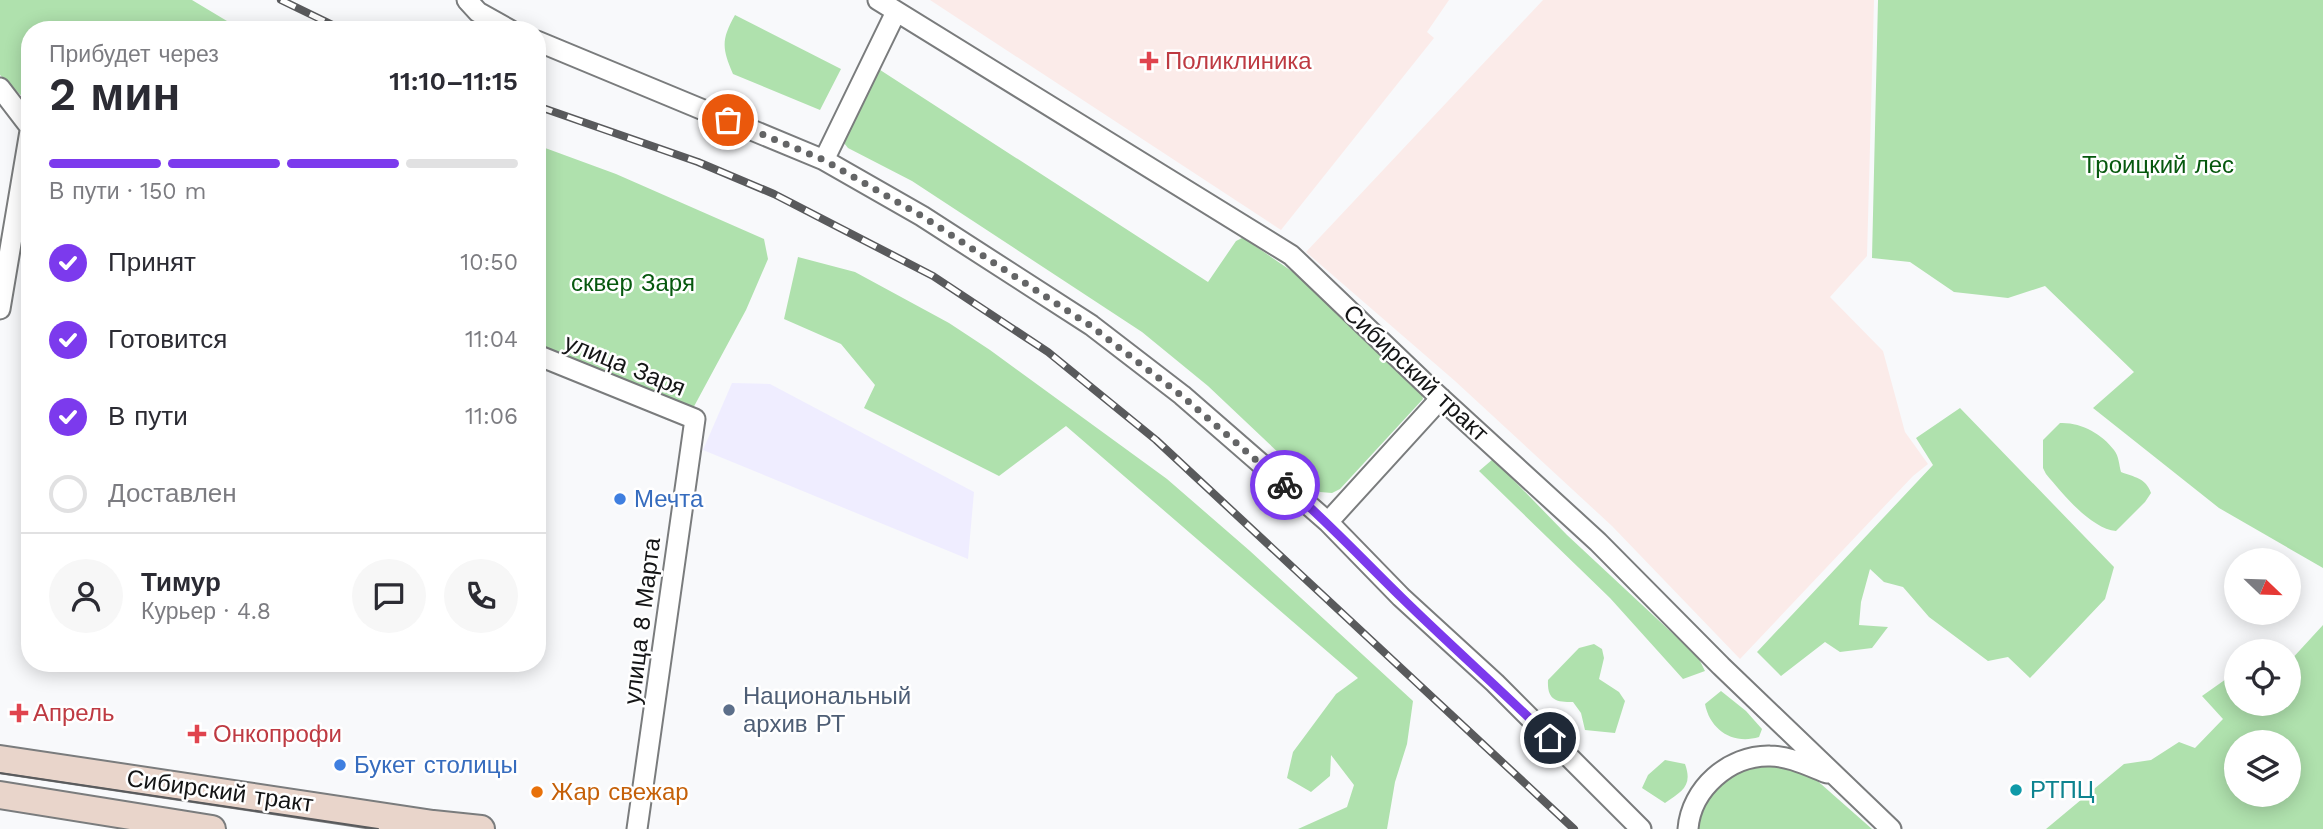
<!DOCTYPE html>
<html lang="ru">
<head>
<meta charset="utf-8">
<style>
	:root { --surface:#fff; --page:#f7f7f7; --text:#2b2b33; --muted:#7c7c81; --line:#e1e1e2; --accent:#7c3aed }
	body { margin:0; font-family:"Work Sans",sans-serif; background:var(--page); color:var(--text); height:100vh; display:flex; flex-direction:column; font-size:26px; white-space:nowrap }
	* { box-sizing:border-box; margin:0 }
	p { font-size:23px; color:var(--muted) }
	.icon { flex:none; width:38px; height:38px; fill:none; stroke:currentColor; stroke-width:2; stroke-linecap:round; stroke-linejoin:round }
	.map { position:relative; flex:1; overflow:hidden }
	.details { position:absolute; left:21px; top:21px; width:525px; height:651px; display:flex; flex-direction:column; background:var(--surface); border-radius:28px; box-shadow:0 4px 18px #0003 }
	.details>* { flex:none }
	.needle { width:46px; rotate:113deg }
	.buttons { position:absolute; left:2224px; top:548px; display:grid; gap:14px }
	.buttons a { display:grid; place-items:center; width:77px; height:77px; border-radius:50%; background:var(--surface); box-shadow:0 4px 18px #0003; font-size:35px }
	.pin { position:absolute; display:grid; place-items:center; width:60px; height:60px; color:#fff; margin:-30px; border:4px solid #fff; border-radius:50%; box-shadow:0 2px 7px #0007 }
	.courier { position:absolute; display:grid; place-items:center; width:70px; height:70px; margin:-35px; border:5px solid #7c3aed; border-radius:50%; background:#fff; color:#222; box-shadow:0 2px 9px #0007 }
	.summary em { font-style:normal; font-weight:600 }
	.summary div { display:flex; flex-direction:column-reverse }
	.summary { display:flex; align-items:center; justify-content:space-between; height:119px; padding:0 28px }
	h1 { font-size:46px; font-weight:600; line-height:52px }
	.bar { display:grid; grid-template-columns:repeat(4,1fr); gap:10px 7px; align-content:center; height:84px; padding:0 28px }
	.bar i { height:9px; border-radius:5px; background:var(--line) }
	.bar .on { background:var(--accent) }
	.bar p { grid-column:span 4 }
	.line { display:flex; align-items:center; gap:18px; padding:0 28px; border-top:2px solid var(--line) }
	.line div { flex:1 }
	.round { display:grid; place-items:center; flex:none; width:74px; height:74px; border-radius:37px; background:var(--page) }
	ol { padding:0 28px; list-style:none }
	li { display:flex; align-items:center; gap:21px; height:77px }
	li p { margin-inline-start:auto }
	li .icon { padding:7px; border-radius:50%; background:var(--accent); color:#fff; stroke-width:4 }
	li:last-child { color:var(--muted) }
	li i { width:38px; height:38px; border:4px solid var(--line); border-radius:50% }
	.map>svg:first-child { display:block }
	.industrial { fill:#efedff }
	.medical { fill:#fbebe9 }
	.green { fill:#afe1ad; fill-rule:evenodd }
	.lines { fill:none; stroke-linecap:round; stroke-linejoin:round }
	.street-casing { stroke:#7a7c7d; stroke-width:23 }
	.secondary-casing { stroke:#7a7c7d; stroke-width:30 }
	.street { stroke:#fff; stroke-width:19 }
	.secondary { stroke:#e9d5cb; stroke-width:26 }
	.tram { stroke:#595a5c; stroke-width:2 }
	.rail-casing { stroke:#595a5c; stroke-width:8 }
	.rail { stroke:#fff; stroke-width:5; stroke-dasharray:16; stroke-linecap:butt }
	.done { stroke:#646566; stroke-width:7; stroke-dasharray:0 12.6 }
	.route { stroke:#7c3aed; stroke-width:9 }
	.health-dot { fill:#e0444e; stroke:#fff; stroke-width:2.5 }
	.shop-dot { fill:#3f7fe0; stroke:#fff; stroke-width:2.5 }
	.service-dot { fill:#5c6f8a; stroke:#fff; stroke-width:2.5 }
	.culture-dot { fill:#0f9aa8; stroke:#fff; stroke-width:2.5 }
	.food-dot { fill:#e8710a; stroke:#fff; stroke-width:2.5 }
	.labels { text-anchor:middle; stroke-width:5; stroke-linejoin:round; paint-order:stroke }
	.health-label { font-size:24px; fill:#be3a42; stroke:#fff; text-anchor:start }
	.park-label { font-size:24px; fill:#06580e; stroke:#fff }
	.street-label { font-size:24px; fill:#141516; stroke:#fff }
	.shop-label { font-size:24px; fill:#366cbe; stroke:#fff; text-anchor:start }
	.service-label { font-size:24px; fill:#4e5e75; stroke:#fff; text-anchor:start }
	.culture-label { font-size:24px; fill:#0d838f; stroke:#fff; text-anchor:start }
	.food-label { font-size:24px; fill:#c56008; stroke:#fff; text-anchor:start }
</style>
</head>
<body>
<div class="map">
<svg width="2323" height="829" viewBox="0 0 2323 829">
	<rect width="100%" height="100%" fill="#f8f9fb"/>
	<!-- industrial -->
	<path class="industrial" d="M732 383 770 384 974 492 968 559 703 450Z"/>
	<!-- medical -->
	<path class="medical" d="M930 0H1449L1427 32 1434 38 1281 230Z
		M1543 0H1874L1867 256 1830 297 1883 351 1905 432 1928 464 1913 476 1740 659 1612 526 1455 381 1306 252Z"/>
	<!-- green -->
	<path class="green" d="M0 0H192L242 30H30V104L0 75Z
		M1878 0H2323V568L2219 508 2093 408 2134 372 2045 286 2008 298 1954 292 1910 262 1872 258Z
		M735 15 841 69 820 110 733 74C722 48 721 40 735 15Z
		M874 66 1208 282 1236 241 1242 238 1245 239 1293 272 1406 375 1422 395 1423 399 1340 489 1332 493 1320 492 1208 386 1142 332 912 181 848 148 844 143 846 132Z
		M537 145 616 174 764 239 768 259 746 310 691 412 537 344Z
		M798 257 855 272 949 323 990 350 1167 479 1250 551 1413 701 1407 744 1395 782 1387 829H1298L1347 807 1354 785 1331 755 1330 776 1311 792 1287 778 1293 752 1336 694 1358 678 1066 426 999 476 864 408 875 385 841 344 784 319Z
		M1960 408 2114 567 2105 599 2030 678 2008 657 1988 661 1929 617 1903 587 1884 582 1870 569 1861 602 1859 625 1888 627 1872 648 1840 652 1825 642 1781 676 1757 652 1933 465 1916 438Z
		M2060 423C2081 422 2102 434 2114 450 2119 456 2119 465 2121 472 2134 477 2146 478 2151 493L2145 502 2116 531C2091 529 2062 493 2046 474L2043 468V440Z
		M1493 459 1567 535 1698 657 1705 671 1683 679 1610 598 1479 471Z
		M2323 625V829H2046L2124 764 2151 760 2179 742 2195 748 2223 719 2202 696 2236 672V704H2289V662ZM2236 742H2289V794H2236Z
		M1594 644 1602 649 1604 658 1599 679 1619 692 1625 701 1615 733 1585 730 1581 713 1573 702C1556 702 1547 700 1548 680L1579 648Z
		M1721 691 1746 711 1762 729 1759 737C1733 745 1710 730 1705 704Z
		M1665 760 1685 764C1693 786 1682 791 1665 803L1642 788 1648 775Z
		M1760 762 1804 769 1872 829H1699C1703 787 1727 778 1760 762Z"/>
	<g class="lines">
		<defs>
			<path id="street" d="M467 0 478 12 510 30
				M878 0 1291 255 1433 391 1598 542 1721 666 1891 829
				M537 41 824 160 922 216 1091 325 1182 395 1328 522 1401 597 1495 683 1641 829
				M0 88 30 127
				M824 160 896 12
				M0 309 30 131
				M537 355 695 419 637 829
				M1328 522 1441 398
				M1688 829C1691 789 1729 755 1770 756 1789 756 1809 766 1827 773"/>
			<path id="secondary" d="M0 759 433 824 481 829
				M0 795 212 829"/>
		</defs>
		<!-- street casing -->
		<use href="#street" class="street-casing"/>
		<!-- secondary casing -->
		<use href="#secondary" class="secondary-casing"/>
		<!-- street -->
		<use href="#street" class="street"/>
		<!-- secondary -->
		<use href="#secondary" class="secondary"/>
		<!-- tram -->
		<path class="tram" d="M0 773 378 829"/>
		<defs>
			<path id="rail" d="M281 0 343 30
				M537 106 698 162 774 194 933 276 1048 352 1156 440 1574 829"/>
		</defs>
		<!-- rail casing -->
		<use href="#rail" class="rail-casing"/>
		<!-- rail -->
		<use href="#rail" class="rail"/>
	</g>
	<g class="lines">
		<!-- done -->
		<path class="done" d="M728 120 824 160 922 216 1091 326 1182 396 1285 485"/>
		<!-- route -->
		<path class="route" d="M1285 485C1326 520 1362 559 1401 597 1450 645 1501 690 1550 738"/>
	</g>
	<!-- markers -->
	<g class="health-dot">
		<path d="M1145.5 50.5h7v7h7v7h-7v7h-7v-7h-7v-7h7z"/>
		<path d="M15.5 702.5h7v7h7v7h-7v7h-7v-7h-7v-7h7z"/>
		<path d="M193.5 723.5h7v7h7v7h-7v7h-7v-7h-7v-7h7z"/>
	</g>
	<g class="shop-dot">
		<circle cx="620" cy="499" r="7"/>
		<circle cx="340" cy="765" r="7"/>
	</g>
	<circle class="service-dot" cx="729" cy="710" r="7"/>
	<circle class="culture-dot" cx="2016" cy="790" r="7"/>
	<circle class="food-dot" cx="537" cy="792" r="7"/>
	<g class="labels">
		<!-- health labels -->
		<g class="health-label">
			<text x="1165" y="69">Поликлиника</text>
			<text x="33" y="721">Апрель</text>
			<text x="213" y="742">Онкопрофи</text>
		</g>
		<!-- park labels -->
		<g class="park-label">
			<text x="2158" y="173">Троицкий лес</text>
			<text x="633" y="291">сквер Заря</text>
		</g>
		<!-- street labels -->
		<g class="street-label">
			<text transform="translate(625 365) rotate(22)" y="8">улица Заря</text>
			<text transform="translate(1416 373) rotate(43)" y="8">Сибирский тракт</text>
			<text transform="translate(642 621) rotate(-83)" y="8">улица 8 Марта</text>
			<text transform="translate(220 791) rotate(8)" y="8">Сибирский тракт</text>
		</g>
		<!-- shop labels -->
		<g class="shop-label">
			<text x="634" y="507">Мечта</text>
			<text x="354" y="773">Букет столицы</text>
		</g>
		<!-- service labels -->
		<g class="service-label">
			<text x="743" y="704">Национальный<tspan x="743" dy="28">архив РТ</tspan></text>
		</g>
		<!-- culture labels -->
		<g class="culture-label">
			<text x="2030" y="798">РТПЦ</text>
		</g>
		<!-- food labels -->
		<g class="food-label">
			<text x="551" y="800">Жар свежар</text>
		</g>
	</g>
</svg>
<div class="buttons">
<a><svg class="needle" viewBox="-14 -14 28 28"><path d="M0-13l5 13h-10z" fill="#e53935"/><path d="M0 13l5-13h-10z" fill="#7c7c81"/></svg></a>
<a><svg class="icon" aria-label="locate" viewBox="0 0 24 24"><circle cx="12" cy="12" r="6"/><path d="M12 2v4M12 18v4M2 12h4M18 12h4"/></svg></a>
<a><svg class="icon" aria-label="layers" viewBox="0 0 24 24"><path d="M12 4l9 5-9 5-9-5zM3 14l9 5 9-5"/></svg></a>
</div>
<div class="pin" style="left:728px;top:120px;background:#ea580c"><svg class="icon" aria-label="bag" viewBox="0 0 24 24"><path d="M5 8h14l-1 12H6zM9 8a3 3 0 0 1 6 0"/></svg></div>
<div class="pin" style="left:1550px;top:738px;background:#1f2937"><svg class="icon" aria-label="home" viewBox="0 0 24 24"><path d="M3 11l9-7 9 7M6 9v11h12V9"/></svg></div>
<div class="courier" style="left:1285px;top:485px"><svg class="icon" aria-label="bike" viewBox="0 0 24 24"><circle cx="6" cy="16" r="4"/><circle cx="18" cy="16" r="4"/><path d="M6 16l4-8h5l3 8M10 8l3 8H6M13 5h3"/></svg></div>
<section class="details">
<div class="summary"><div><h1>2 мин</h1><p>Прибудет через</p></div><em>11:10–11:15</em></div>
<div class="bar"><i class="on"></i><i class="on"></i><i class="on"></i><i></i><p>В пути · 150 m</p></div>
<ol>
<li><svg class="icon" aria-label="check" viewBox="0 0 24 24"><path d="M5 12l5 5 9-10"/></svg>Принят<p>10:50</p></li>
<li><svg class="icon" aria-label="check" viewBox="0 0 24 24"><path d="M5 12l5 5 9-10"/></svg>Готовится<p>11:04</p></li>
<li><svg class="icon" aria-label="check" viewBox="0 0 24 24"><path d="M5 12l5 5 9-10"/></svg>В пути<p>11:06</p></li>
<li><i></i>Доставлен</li>
</ol>
<div class="line" style="height:126px"><a class="round"><svg class="icon" aria-label="person" viewBox="0 0 24 24"><circle cx="12" cy="8" r="4"/><path d="M4 21q1-7 8-7t8 7"/></svg></a><div><b>Тимур</b><p>Курьер · 4.8</p></div><a class="round"><svg class="icon" aria-label="chat" viewBox="0 0 24 24"><path d="M4 5h16v11H9l-5 4z"/></svg></a><a class="round"><svg class="icon" aria-label="phone" viewBox="0 0 24 24"><path d="M5 4h4l2 5-3 2q2 4 5 5l2-3 5 2v4C11 20 4 13 5 4z"/></svg></a></div>
</section>
</div>
</body>
</html>
